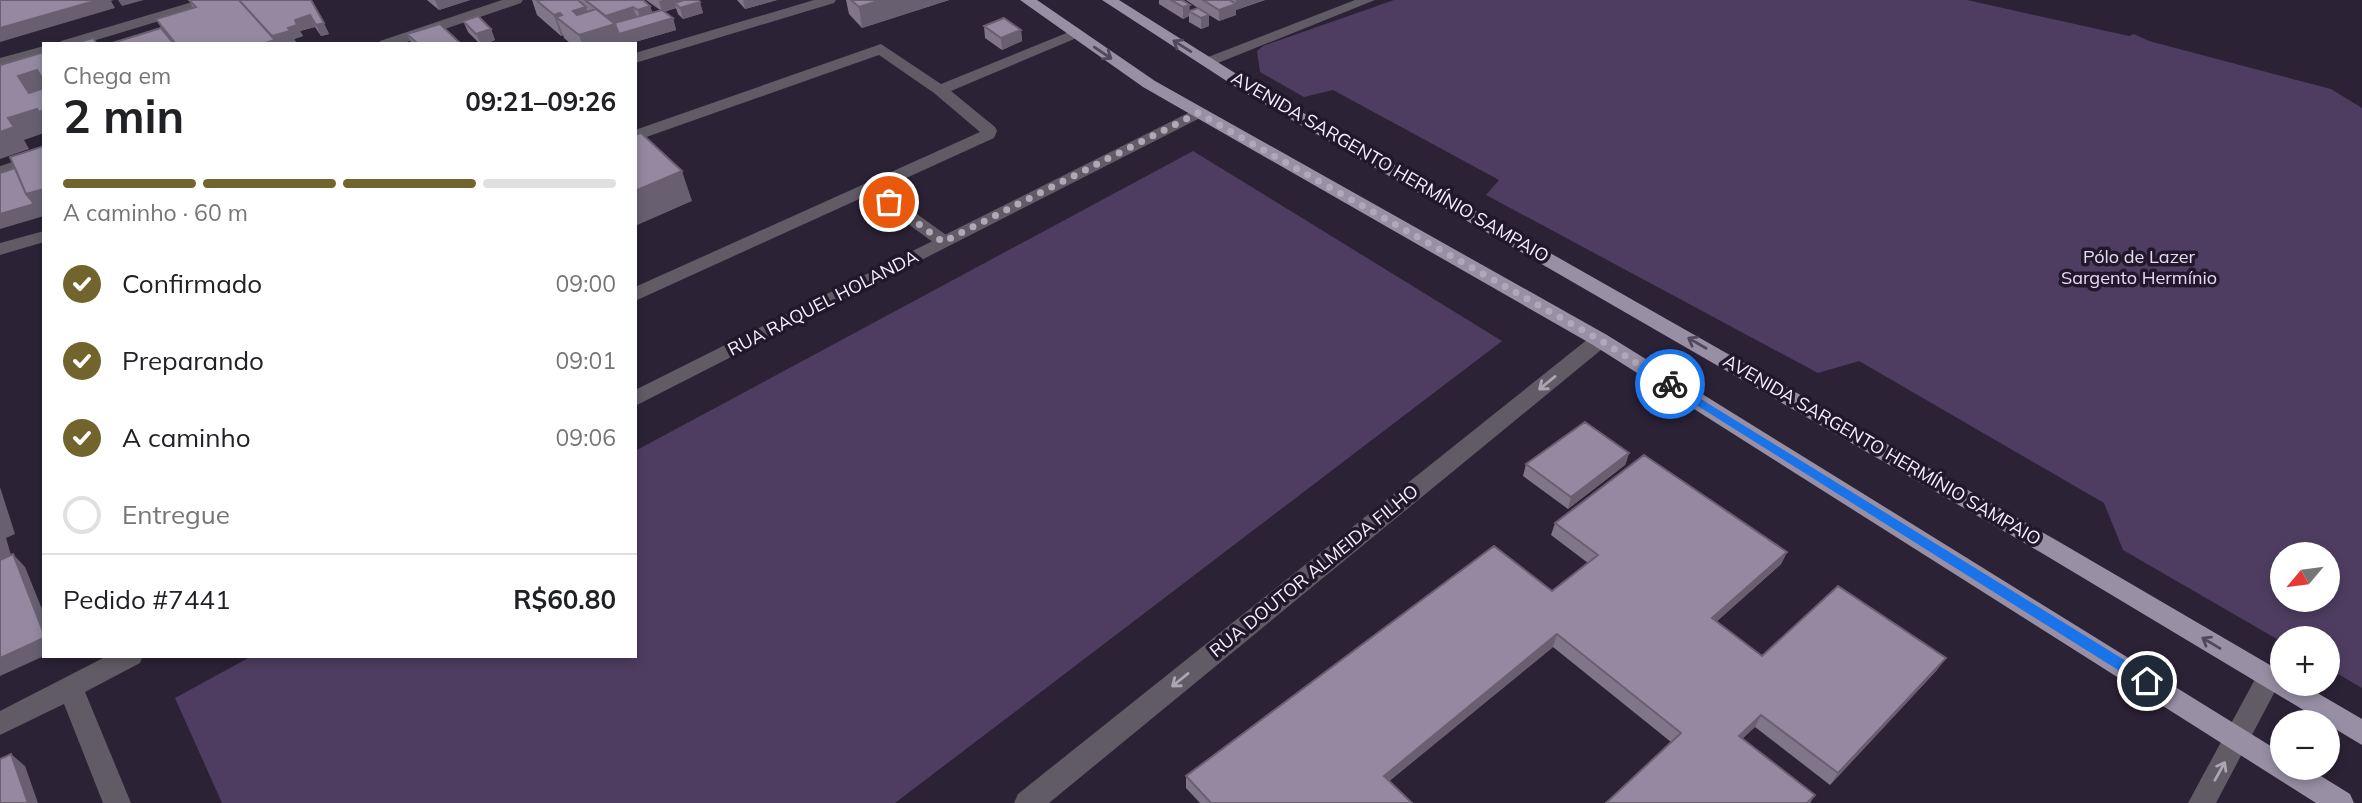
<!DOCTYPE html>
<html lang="pt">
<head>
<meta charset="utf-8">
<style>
	:root { --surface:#fff; --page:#f2f2f2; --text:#202124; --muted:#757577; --line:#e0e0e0; --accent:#71642c }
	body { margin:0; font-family:Mulish,sans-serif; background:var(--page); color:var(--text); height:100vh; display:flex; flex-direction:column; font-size:26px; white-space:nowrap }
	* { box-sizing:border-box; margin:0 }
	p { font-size:23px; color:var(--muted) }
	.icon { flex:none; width:38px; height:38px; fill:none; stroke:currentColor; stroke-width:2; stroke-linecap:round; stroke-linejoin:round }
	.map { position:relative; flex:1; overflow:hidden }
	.panel { position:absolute; left:42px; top:42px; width:595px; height:616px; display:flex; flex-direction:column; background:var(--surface); border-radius:0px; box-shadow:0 4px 10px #0003 }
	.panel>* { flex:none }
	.needle { width:46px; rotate:241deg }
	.tools { position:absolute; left:2270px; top:542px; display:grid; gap:14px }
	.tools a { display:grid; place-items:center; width:70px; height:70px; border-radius:50%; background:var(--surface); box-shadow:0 4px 10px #0003; font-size:35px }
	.pin { position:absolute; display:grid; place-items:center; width:60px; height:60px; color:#fff; margin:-30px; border:4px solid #fff; border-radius:50%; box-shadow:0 2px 7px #0007 }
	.courier { position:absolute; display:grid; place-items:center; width:70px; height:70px; margin:-35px; border:5px solid #1a73e8; border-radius:50%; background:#fff; color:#222; box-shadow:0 2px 9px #0007 }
	.head em { font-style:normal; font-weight:700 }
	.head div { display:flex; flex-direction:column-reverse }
	.head { display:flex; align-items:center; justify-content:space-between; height:119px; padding:0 21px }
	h1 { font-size:46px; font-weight:700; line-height:52px }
	.bar { display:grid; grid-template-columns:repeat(4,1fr); gap:10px 7px; align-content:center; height:84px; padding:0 21px }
	.bar i { height:9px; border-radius:5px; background:var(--line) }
	.bar .selected { background:var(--accent) }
	.bar p { grid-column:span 4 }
	.line { display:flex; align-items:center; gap:18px; padding:0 21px; border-top:2px solid var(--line) }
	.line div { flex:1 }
	ol { padding:0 21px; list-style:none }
	li { display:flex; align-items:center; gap:21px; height:77px }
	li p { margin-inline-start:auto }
	li .icon { padding:7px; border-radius:50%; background:var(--accent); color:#fff; stroke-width:4 }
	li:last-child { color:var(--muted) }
	li i { width:38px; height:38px; border:4px solid var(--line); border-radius:50% }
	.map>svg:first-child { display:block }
	.green { fill:#4e3d60; fill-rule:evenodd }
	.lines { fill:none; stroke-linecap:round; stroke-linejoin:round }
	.lane { fill:#605b65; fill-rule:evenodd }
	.street { fill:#605b65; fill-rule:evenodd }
	.primary { fill:#988fa4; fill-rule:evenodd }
	.wall { fill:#7f768a }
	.shaded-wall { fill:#686071 }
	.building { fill:#9489a1; stroke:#686071; stroke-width:2 }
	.oneway { stroke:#51485c }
	.oneway2 { stroke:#aba6b2 }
	.route { fill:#1a73e8 }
	.done { stroke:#afa8b8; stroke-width:7; stroke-dasharray:0 12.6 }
	.labels { text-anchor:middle; stroke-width:7; stroke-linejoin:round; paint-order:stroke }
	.street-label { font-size:18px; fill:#f6f0fe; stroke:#21182c }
	.park-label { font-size:18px; fill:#e6daf6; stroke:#21182c }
</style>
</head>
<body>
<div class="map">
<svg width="2362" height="803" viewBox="0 0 2362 803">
	<rect width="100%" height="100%" fill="#2b2236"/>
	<!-- green -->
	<path class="green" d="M1394 0H1967L2129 36 2134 34 2149 41 2331 89 2362 108V688L2328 668V639H2282V642L2123 550 2104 503 1859 361 1818 373 1486 195 1499 180 1333 90 1304 97 1260 72 1257 51 1263 46ZM2282 555H2328V600H2282Z
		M1193 151 1502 341 895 803H222L175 698 252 656H635V451Z"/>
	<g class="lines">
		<!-- lane -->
		<path class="lane" d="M1074 30 1081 34 1079 37 951 91 995 127 997 131 994 138 882 189 949 237 952 241 949 245H937L868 195 635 301V287L980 132 934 93 879 55 635 141V130L881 44 941 84Z"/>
		<!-- street -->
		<path class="street" d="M199 0H221L219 3 83 44H59L61 41Z
			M502 0H523L521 3 401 44H378L380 41Z
			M814 0H836L834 3 635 63V53Z
			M1355 0H1375L1213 65 1208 67 1200 62 1203 59Z
			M44 46V55L0 68V58Z
			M1198 108 1206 113 1204 116 635 406V390Z
			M44 152V163L0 177V166Z
			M44 231V242L0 255V243Z
			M1600 333 1607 335 1610 340 1607 345 1049 803H1014L1018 794 1593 335Z
			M107 656H143L140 663 85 692 131 803H103L64 704 0 735V711Z
			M2269 667 2278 670 2282 678 2216 803H2188L2260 670Z"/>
		<!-- primary -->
		<path class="primary" d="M1020 0H1037L1155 81 1607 335 2282 753V768H2308L2350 794 2354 803H2316L1593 345 1143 87Z
			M1102 0H1119L1254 85 2056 540 2282 672V684H2302L2362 719V745L2040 552 1242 91Z"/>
	</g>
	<!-- wall -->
	<path class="wall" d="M189 0H311L329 34 321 36 315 27 300 31 303 36 294 39 296 42 290 44H109L162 29 156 19 193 8Z
		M427 0H470L439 10Z
		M532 0H643L650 6 652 12 660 10 646 0H699L703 13 683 19 678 14 676 8 664 12 673 18 676 30 628 44H571L564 38 563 35 561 36 537 15Z
		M737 0H777L745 9Z
		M846 0H949L862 28 849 14Z
		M1159 0H1182L1190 11 1198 8 1186 0H1265L1236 10V15L1219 21 1209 15V26L1201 29 1189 22V16L1183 19 1159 4Z
		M463 21 491 29 495 40 485 44H480L468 32Z
		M984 26 1021 30 1022 41 1002 50 985 38Z
		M407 34 461 44H412Z
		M1629 453 1625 465 1568 509 1523 476 1526 464Z
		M1555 523 1787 552 1781 564 1716 622 1762 656 1937 670 1830 785 1755 727 1742 739 1815 795 1810 803H1606L1671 742 1553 647 1389 781 1412 803H1200L1186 788V776L1552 591 1588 563 1551 535Z"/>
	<!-- shaded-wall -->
	<path class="shaded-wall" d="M98 0H114L111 1 115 8 0 42V28Z
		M118 0H144L122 6Z
		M435 0H470L439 10Z
		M663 0H699L675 3 676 8 662 12 659 1Z
		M743 0H777L745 9Z
		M881 0H949L862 28 859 7Z
		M1236 0H1265L1236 10Z
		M700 2 703 13 683 19 680 8Z
		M1236 4V15L1219 21V10Z
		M1190 5 1189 16 1183 19V7Z
		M650 6 654 17 641 22 638 10Z
		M586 7 593 27 573 11Z
		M633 7 637 18 616 25 622 44H582L579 35 606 16Z
		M560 13 564 23 556 17 563 35 561 36 554 15Z
		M310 15 315 27 300 31 303 36 294 39 296 42 290 44H262L270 37 288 28 295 20Z
		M1209 15V26L1201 29V18Z
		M673 18 676 30 628 44H622L619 34Z
		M324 23 329 34 321 36 316 25Z
		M491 29 495 40 485 44H481L476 34Z
		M1021 30 1022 41 1002 50 1001 38Z
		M37 70 44 80V133L24 140 29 149 0 159V132L8 118 18 76Z
		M682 171 692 201 635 226V191Z
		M44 189V216L0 229V214L26 194Z
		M1629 453 1625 465 1568 509 1571 497Z
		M0 487 15 534 6 538 13 562 0 567Z
		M1787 552 1781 564 1706 631 1712 618Z
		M13 554 25 567 44 614V634Z
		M1557 634 1553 647 1381 788 1384 776Z
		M44 638V656L0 676V658Z
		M1946 658 1937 670 1830 785 1838 773Z
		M1761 715 1755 727 1732 748 1739 736Z
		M11 754 25 766 38 803H28Z"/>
	<!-- building -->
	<path class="building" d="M0 0H98L0 28Z
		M189 0H239L275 40 262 44H176L156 19 196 7Z
		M239 0H311L324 23 316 25 310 15 295 20 297 25 288 28 290 31 272 36Z
		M536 0H578L586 7 573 11 577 15 596 9 615 24 579 35 556 17 562 15 560 13 554 15Z
		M585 0H643L650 6 638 10 633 7 606 16Z
		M684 0H698L700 2 680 8 675 3Z
		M851 0H881L859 7Z
		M1171 0H1182L1190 5 1183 7Z
		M1203 0H1229L1236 4 1219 10Z
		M1198 8 1209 15 1201 18 1189 11Z
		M662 10 673 18 619 34 615 24 614 23Z
		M478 16 491 29 476 34 463 21Z
		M1004 18 1021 30 1001 38 984 26Z
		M440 24 461 44H418L407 34Z
		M161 28 174 44H109Z
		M93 38 97 44H73Z
		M44 52V81L37 70 18 76 29 93 44 88V110L39 112 37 109 8 118 14 127 0 132V65Z
		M641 133 682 171 635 191V135Z
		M44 146V189L26 194 10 157Z
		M15 168 26 194 34 204 0 214V173Z
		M1585 422 1629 453 1571 497 1526 464Z
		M1644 455 1787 552 1712 618 1762 656 1838 586 1946 658 1838 773 1761 715 1739 736 1815 795 1807 803H1606L1681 733 1557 634 1384 776 1412 803H1211L1186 776 1494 546 1552 591 1598 555 1555 523Z
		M13 554 44 634V638L0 658V560Z
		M11 754 28 803H0V759Z"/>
	<!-- one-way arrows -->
	<defs><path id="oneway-shaft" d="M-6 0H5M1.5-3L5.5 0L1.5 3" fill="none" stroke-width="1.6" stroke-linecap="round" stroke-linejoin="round" transform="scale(1.75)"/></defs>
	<g class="oneway">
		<use href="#oneway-shaft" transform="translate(1182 46) rotate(-148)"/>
		<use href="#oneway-shaft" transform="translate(1103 53) rotate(34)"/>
		<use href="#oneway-shaft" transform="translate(1697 343) rotate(-150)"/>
		<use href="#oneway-shaft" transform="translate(2211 643) rotate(-149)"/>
	</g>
	<g class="oneway2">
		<use href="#oneway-shaft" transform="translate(1547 383) rotate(141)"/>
		<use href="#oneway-shaft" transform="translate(1180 680) rotate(141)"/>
		<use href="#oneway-shaft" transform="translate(2220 771) rotate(-61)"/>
	</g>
	<!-- route -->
	<path class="route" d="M1670 380 2152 677V685H2142L1666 386V381Z"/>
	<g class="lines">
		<!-- done -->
		<path class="done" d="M889 202 943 242 1198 113 1600 340 1670 384"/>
	</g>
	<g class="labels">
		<!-- street labels -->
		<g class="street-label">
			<text transform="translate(1390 167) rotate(30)" y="6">AVENIDA SARGENTO HERMÍNIO SAMPAIO</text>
			<text transform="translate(823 303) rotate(-27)" y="6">RUA RAQUEL HOLANDA</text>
			<text transform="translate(1882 450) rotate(30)" y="6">AVENIDA SARGENTO HERMÍNIO SAMPAIO</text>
			<text transform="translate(1314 571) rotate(-39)" y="6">RUA DOUTOR ALMEIDA FILHO</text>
		</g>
		<!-- park labels -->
		<g class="park-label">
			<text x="2139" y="263">Pólo de Lazer<tspan x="2139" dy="21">Sargento Hermínio</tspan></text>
		</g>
	</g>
</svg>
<div class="tools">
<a><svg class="needle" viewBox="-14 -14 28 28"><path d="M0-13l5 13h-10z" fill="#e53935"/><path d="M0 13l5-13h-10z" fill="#757577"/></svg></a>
<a>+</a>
<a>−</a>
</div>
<div class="pin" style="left:889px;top:202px;background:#ea580c"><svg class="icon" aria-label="bag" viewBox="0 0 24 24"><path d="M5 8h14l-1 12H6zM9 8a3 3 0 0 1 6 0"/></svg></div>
<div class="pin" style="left:2147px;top:681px;background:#1f2937"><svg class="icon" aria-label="home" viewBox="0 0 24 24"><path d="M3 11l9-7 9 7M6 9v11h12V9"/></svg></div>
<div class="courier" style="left:1670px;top:384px"><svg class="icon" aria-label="bike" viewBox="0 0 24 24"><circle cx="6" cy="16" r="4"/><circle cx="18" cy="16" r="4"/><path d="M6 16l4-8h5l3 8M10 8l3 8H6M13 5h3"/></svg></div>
<section class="panel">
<div class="head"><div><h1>2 min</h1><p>Chega em</p></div><em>09:21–09:26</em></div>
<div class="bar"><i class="selected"></i><i class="selected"></i><i class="selected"></i><i></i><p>A caminho · 60 m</p></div>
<ol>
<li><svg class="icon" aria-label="check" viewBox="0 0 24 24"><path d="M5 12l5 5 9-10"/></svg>Confirmado<p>09:00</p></li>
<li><svg class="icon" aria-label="check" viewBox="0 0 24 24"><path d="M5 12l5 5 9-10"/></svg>Preparando<p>09:01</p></li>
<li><svg class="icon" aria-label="check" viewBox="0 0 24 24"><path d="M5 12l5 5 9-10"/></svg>A caminho<p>09:06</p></li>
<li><i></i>Entregue</li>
</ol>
<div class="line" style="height:91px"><div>Pedido #7441</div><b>R$60.80</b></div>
</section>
</div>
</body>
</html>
